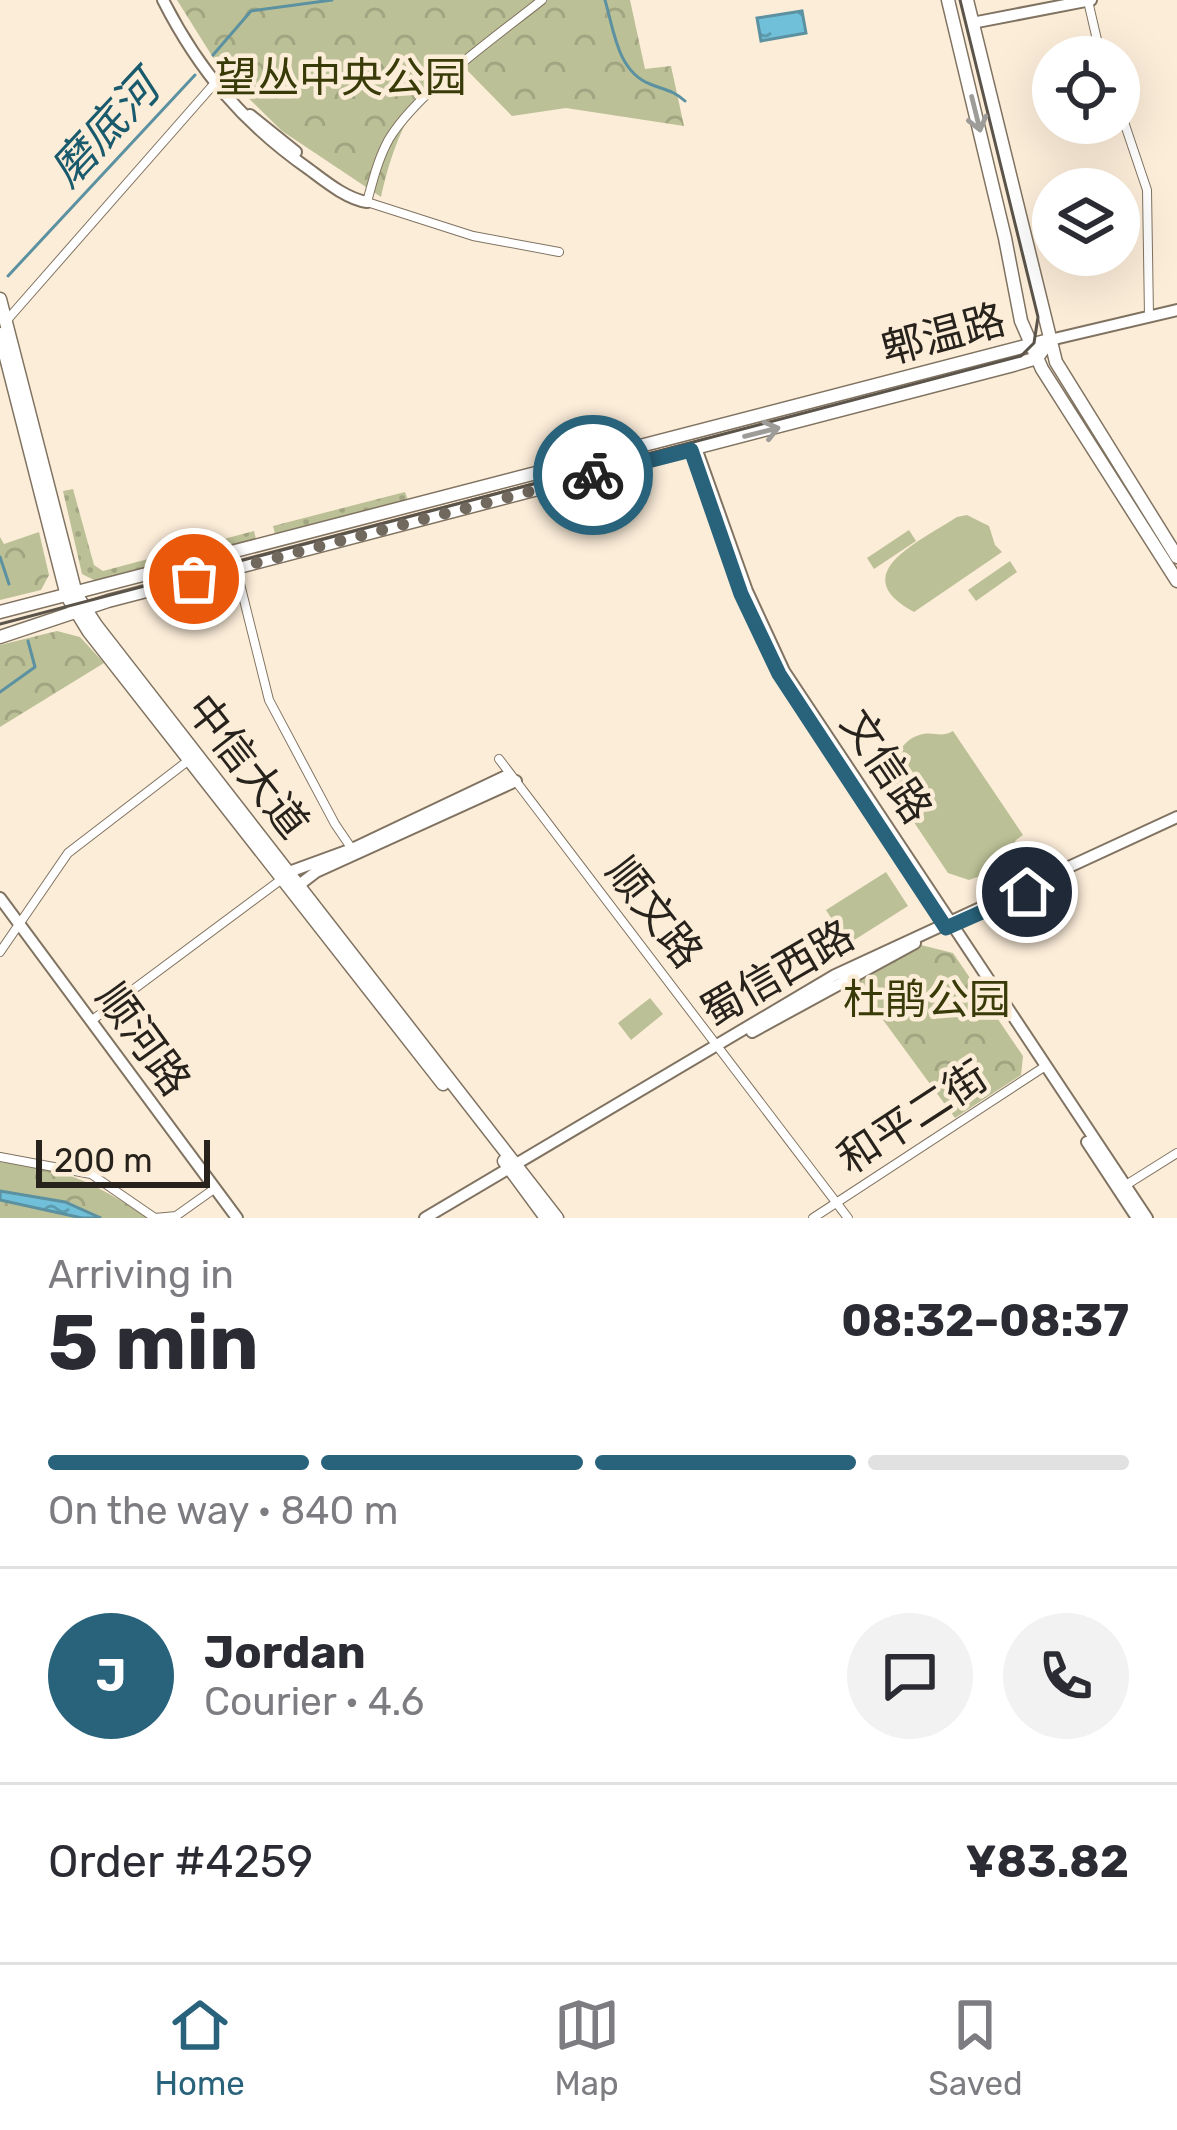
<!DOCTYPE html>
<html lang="en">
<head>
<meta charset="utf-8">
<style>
	:root { --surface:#fff; --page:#f2f2f3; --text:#2b2b33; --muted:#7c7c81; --line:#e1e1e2; --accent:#28627b }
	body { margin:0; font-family:Rubik,"Noto Sans SC",sans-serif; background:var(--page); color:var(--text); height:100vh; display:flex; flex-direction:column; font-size:45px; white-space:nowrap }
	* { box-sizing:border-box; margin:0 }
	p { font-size:39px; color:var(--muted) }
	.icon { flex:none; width:66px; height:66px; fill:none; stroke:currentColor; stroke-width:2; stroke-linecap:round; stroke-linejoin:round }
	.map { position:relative; height:1218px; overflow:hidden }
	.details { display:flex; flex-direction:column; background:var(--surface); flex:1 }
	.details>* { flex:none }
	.fabs { position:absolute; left:1032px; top:36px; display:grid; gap:24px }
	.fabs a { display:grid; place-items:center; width:108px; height:108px; border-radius:50%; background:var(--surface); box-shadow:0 12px 48px #0002; font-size:60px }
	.scale { position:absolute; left:36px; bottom:30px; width:174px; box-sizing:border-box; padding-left:12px; border:6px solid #27221b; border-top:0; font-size:33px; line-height:42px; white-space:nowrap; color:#27221b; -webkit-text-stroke:9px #fcedd9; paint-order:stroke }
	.pin { position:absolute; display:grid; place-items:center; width:102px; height:102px; color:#fff; margin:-51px; border:6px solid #fff; border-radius:50%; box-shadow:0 3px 12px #0007 }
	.courier { position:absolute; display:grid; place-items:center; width:120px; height:120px; margin:-60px; border:9px solid #28627b; border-radius:50%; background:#fff; color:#222; box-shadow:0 3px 15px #0007 }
	.overview em { font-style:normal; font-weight:700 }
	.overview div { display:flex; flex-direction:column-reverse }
	.overview { display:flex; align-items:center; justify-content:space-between; height:204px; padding:0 48px }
	h1 { font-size:78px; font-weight:700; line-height:90px }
	.bar { display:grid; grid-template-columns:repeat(4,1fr); gap:18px 12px; align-content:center; height:144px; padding:0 48px }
	.bar i { height:15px; border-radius:9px; background:var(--line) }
	.bar .active { background:var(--accent) }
	.bar p { grid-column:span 4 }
	.line { display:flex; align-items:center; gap:30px; padding:0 48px; border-top:3px solid var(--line) }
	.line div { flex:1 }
	.round { display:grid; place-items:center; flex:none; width:126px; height:126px; border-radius:63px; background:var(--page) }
	.menu { display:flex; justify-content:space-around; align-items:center; height:168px; border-top:3px solid var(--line); background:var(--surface); font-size:33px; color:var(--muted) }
	.menu a { display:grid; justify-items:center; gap:6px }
	.menu .active { color:var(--accent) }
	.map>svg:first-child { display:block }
	.grass { fill:url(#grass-dots) }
	.forest { fill:url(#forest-crowns) }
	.pitch { fill:#bcc096 }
	.water { fill:url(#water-ripples); stroke:#5b91a0; stroke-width:3 }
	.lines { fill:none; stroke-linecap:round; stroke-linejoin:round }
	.stream { stroke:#5b91a0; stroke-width:3 }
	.street-casing { stroke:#807361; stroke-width:10 }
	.secondary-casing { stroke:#807361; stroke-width:14 }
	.primary-casing { stroke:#807361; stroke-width:15 }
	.street { stroke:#fff; stroke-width:8 }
	.secondary { stroke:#fff; stroke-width:10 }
	.primary { stroke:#fff; stroke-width:12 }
	.tram { stroke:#5b544a; stroke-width:3 }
	.oneway { stroke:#9e9c98 }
	.done { stroke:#72695e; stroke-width:12; stroke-dasharray:0 21.6 }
	.route { stroke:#28627b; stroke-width:15 }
	.labels { text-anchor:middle; stroke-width:9; stroke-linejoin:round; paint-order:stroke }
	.park-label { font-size:42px; fill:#383a07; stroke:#fcedd9 }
	.street-label { font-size:42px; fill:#27221b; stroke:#fcedd9 }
	.water-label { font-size:45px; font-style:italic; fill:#195a6c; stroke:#fcedd9 }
</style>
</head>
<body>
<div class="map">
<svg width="1177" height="1218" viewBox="0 0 1177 1218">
	<defs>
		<pattern id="grass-dots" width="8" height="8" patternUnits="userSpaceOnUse" patternTransform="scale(3)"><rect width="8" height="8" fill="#bcc096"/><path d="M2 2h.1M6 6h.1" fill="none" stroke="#a2a581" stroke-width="1.8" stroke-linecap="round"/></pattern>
		<pattern id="forest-crowns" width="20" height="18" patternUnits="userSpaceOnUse" patternTransform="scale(3)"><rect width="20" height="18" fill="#bcc096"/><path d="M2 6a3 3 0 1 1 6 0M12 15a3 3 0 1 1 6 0" fill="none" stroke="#a2a581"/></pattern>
		<pattern id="water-ripples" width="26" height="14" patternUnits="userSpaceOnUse" patternTransform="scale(3)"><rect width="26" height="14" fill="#71c0d9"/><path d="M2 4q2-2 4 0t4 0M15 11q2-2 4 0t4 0" fill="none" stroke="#5d9caf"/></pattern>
	</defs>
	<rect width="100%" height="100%" fill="#fcedd9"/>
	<!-- grass -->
	<path class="grass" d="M73 489 94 565 103 571 254 531 257 543 102 584 82 574 63 491Z
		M405 492 409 503 276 538 273 526Z"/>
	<!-- forest -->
	<path class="forest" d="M177 0H630L645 69 671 66 684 126 566 108 512 116 461 64C451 71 438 79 429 88 403 117 389 160 381 197L282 131 222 72Z
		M39 532 49 575 41 590 0 600V537L4 544Z
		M57 631 80 637 104 663 0 727V645Z
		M921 945 953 953 1023 1056 1021 1075 955 1118 853 979Z
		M0 1162C71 1170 90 1181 149 1218H0Z"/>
	<!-- pitch -->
	<path class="pitch" d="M967 515 989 526 995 545 1002 552 914 612C844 574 919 542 957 517Z
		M909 530 916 541 874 569 867 558Z
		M1010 561 1017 572 976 601 968 590Z
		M953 731 1023 835 1016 840 1000 869 969 880 948 873 889 785C892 764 899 739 923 734 936 732 941 738 953 731Z
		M886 872 908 906 848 944 826 910Z
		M650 998 663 1014 631 1040 618 1023Z"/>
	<!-- water -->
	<path class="water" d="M802 11 806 33 761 41 757 18Z
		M0 1191 65 1202 101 1218H82L0 1200Z"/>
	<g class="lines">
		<!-- stream -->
		<path class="stream" d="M605 0C614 30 617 71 650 84 664 90 673 90 685 101
			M213 55 251 11 332 0
			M8 276 195 75
			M0 557 9 584
			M0 692 35 667 28 641"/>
		<defs>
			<path id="street" d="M542 0C497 36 418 91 389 139 378 159 373 180 367 202L473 236 559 252
				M1088 1 1101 57
				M1119 107 1147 190 1149 316
				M7 320 214 84
				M236 568 269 700 335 824 352 849
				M499 759 848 1218
				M0 952 68 853 189 760
				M91 1021 282 879
				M0 1157 91 1174 155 1218 176 1216 214 1189
				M1126 1185 1177 1153
				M813 1218 1044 1067"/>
			<path id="secondary" d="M163 0C199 71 244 124 310 170 326 182 347 199 367 202
				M972 23 1091 0
				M250 115 296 152
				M1050 340 1177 310
				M696 448 747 591 784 671 1147 1218
				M289 872 352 849 508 775
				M299 885 316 872 516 781
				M0 898 237 1218
				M752 1032 915 943
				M1087 1142 1137 1218
				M425 1218 835 975 1177 817"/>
			<path id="primary" d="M948 0 1005 238 1021 321 1042 369 1177 581
				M967 0 1056 362 1177 557
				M0 299 76 594 96 625 557 1218
				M0 334 67 596 89 632 443 1084
				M0 612 1049 340
				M0 637 108 601 1010 366 1037 358 1050 340
				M504 1161 546 1218"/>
		</defs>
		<!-- street casing -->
		<use href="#street" class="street-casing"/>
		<!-- secondary casing -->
		<use href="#secondary" class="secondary-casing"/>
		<!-- primary casing -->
		<use href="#primary" class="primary-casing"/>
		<!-- street -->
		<use href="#street" class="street"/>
		<!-- secondary -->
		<use href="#secondary" class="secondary"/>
		<!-- primary -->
		<use href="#primary" class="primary"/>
		<!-- tram -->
		<path class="tram" d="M0 624 1021 356 1034 343 1038 317 960 0"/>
	</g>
	<!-- one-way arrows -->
	<defs><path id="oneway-shaft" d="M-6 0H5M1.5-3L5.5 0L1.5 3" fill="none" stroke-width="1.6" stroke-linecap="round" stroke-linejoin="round" transform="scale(3)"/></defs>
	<g class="oneway">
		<use href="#oneway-shaft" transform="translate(976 114) rotate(76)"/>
		<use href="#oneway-shaft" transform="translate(762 432) rotate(-14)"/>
	</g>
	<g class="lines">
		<!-- done -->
		<path class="done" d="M194 579 593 475"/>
		<!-- route -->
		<path class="route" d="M593 475 691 450 741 594 779 674 946 928 1027 892"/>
	</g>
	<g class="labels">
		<!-- park labels -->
		<g class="park-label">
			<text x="341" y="92">望丛中央公园</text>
			<text x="927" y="1014">杜鹃公园</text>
		</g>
		<!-- street labels -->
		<g class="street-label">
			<text transform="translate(943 334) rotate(-15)" y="15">郫温路</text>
			<text transform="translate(248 766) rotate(52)" y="15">中信大道</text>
			<text transform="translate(887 766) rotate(56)" y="15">文信路</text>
			<text transform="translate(655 912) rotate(52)" y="15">顺文路</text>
			<text transform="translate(777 973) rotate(-30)" y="15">蜀信西路</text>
			<text transform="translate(144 1039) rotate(54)" y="15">顺河路</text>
			<text transform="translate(912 1117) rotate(-33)" y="15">和平二街</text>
		</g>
		<!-- water labels -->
		<g class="water-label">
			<text transform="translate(104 129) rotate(-47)" y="16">磨底河</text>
		</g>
	</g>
</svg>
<div class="fabs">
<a><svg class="icon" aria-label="locate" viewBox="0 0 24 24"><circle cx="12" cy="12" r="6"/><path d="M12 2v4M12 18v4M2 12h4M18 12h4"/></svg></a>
<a><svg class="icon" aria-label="layers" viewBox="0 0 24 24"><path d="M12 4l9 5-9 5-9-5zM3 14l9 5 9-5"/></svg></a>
</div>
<div class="scale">200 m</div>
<div class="pin" style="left:194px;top:579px;background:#ea580c"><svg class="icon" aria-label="bag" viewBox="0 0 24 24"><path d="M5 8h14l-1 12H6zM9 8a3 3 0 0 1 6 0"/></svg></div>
<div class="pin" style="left:1027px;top:892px;background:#1f2937"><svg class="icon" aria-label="home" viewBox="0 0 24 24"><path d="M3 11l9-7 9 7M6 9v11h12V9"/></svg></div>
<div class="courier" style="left:593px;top:475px"><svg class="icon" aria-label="bike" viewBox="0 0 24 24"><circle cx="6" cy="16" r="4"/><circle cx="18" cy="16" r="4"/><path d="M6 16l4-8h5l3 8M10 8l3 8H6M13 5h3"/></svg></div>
</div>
<section class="details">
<div class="overview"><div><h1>5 min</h1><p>Arriving in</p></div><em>08:32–08:37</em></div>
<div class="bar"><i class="active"></i><i class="active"></i><i class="active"></i><i></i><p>On the way · 840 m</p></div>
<div class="line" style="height:216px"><b class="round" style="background:var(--accent);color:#fff">J</b><div><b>Jordan</b><p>Courier · 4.6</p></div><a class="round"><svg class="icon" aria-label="chat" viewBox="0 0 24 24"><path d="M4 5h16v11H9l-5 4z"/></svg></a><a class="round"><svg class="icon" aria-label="phone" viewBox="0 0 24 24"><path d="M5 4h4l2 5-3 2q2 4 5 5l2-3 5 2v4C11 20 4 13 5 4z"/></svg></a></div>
<div class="line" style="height:156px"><div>Order #4259</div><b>¥83.82</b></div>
</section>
<nav class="menu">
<a class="active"><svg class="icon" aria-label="home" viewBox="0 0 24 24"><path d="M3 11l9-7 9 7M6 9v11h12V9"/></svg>Home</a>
<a><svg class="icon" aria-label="map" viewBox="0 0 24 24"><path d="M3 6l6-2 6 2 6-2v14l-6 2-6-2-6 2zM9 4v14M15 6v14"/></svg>Map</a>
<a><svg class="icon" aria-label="saved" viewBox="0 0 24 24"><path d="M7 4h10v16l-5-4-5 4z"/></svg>Saved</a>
</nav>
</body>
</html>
